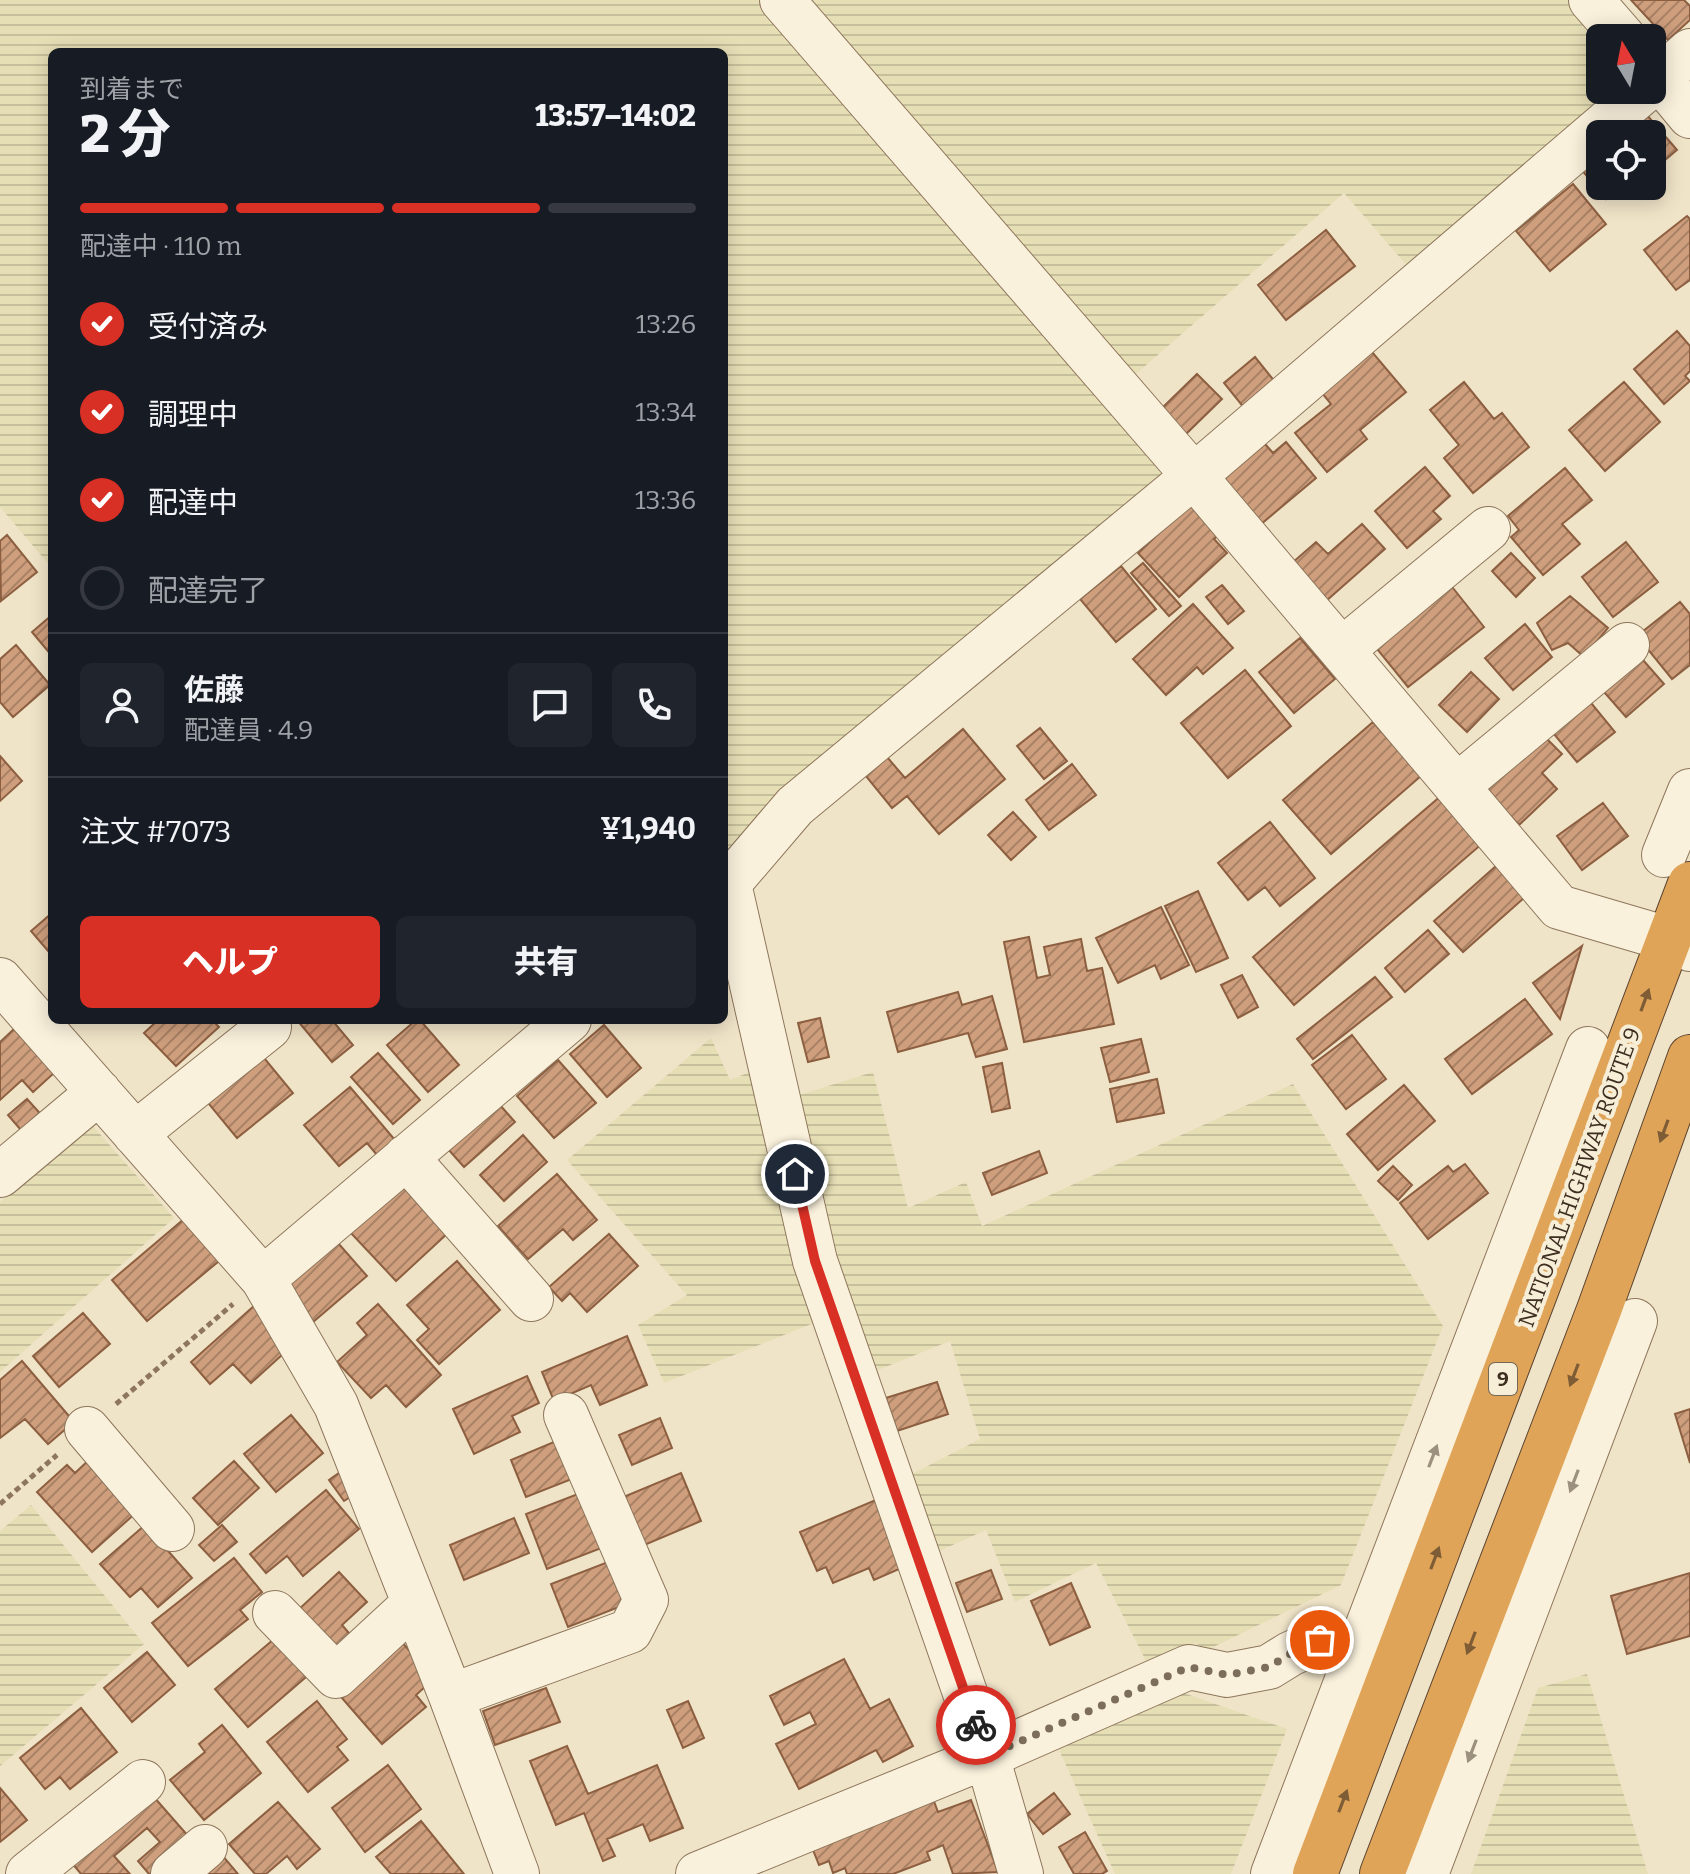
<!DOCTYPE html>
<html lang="ja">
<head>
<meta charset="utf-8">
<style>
	:root { --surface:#171b24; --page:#20242c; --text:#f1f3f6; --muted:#9ea1a6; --line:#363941; --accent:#d93025 }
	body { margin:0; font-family:Bitter,"Noto Sans JP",serif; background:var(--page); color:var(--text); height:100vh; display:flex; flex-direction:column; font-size:30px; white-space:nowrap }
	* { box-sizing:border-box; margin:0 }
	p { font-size:26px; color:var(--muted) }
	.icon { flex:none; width:44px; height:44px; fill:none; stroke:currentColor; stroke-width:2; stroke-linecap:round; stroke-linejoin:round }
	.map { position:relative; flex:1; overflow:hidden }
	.drawer { position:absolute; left:48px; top:48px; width:680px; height:976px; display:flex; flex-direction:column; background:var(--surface); border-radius:12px; box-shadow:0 4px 20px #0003 }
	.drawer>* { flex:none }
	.needle { width:52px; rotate:350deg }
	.controls { position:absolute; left:1586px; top:24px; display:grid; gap:16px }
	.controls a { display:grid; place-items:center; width:80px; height:80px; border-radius:12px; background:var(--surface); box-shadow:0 4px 20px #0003; font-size:40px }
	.pin { position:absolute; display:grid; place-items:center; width:68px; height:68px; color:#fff; margin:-34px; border:4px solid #fff; border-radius:50%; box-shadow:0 2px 8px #0007 }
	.courier { position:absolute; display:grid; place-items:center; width:80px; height:80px; margin:-40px; border:6px solid #d93025; border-radius:50%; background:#fff; color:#222; box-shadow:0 2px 10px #0007 }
	.headline em { font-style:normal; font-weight:800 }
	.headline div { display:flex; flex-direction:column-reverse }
	.headline { display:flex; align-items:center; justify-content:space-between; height:136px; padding:0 32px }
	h1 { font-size:52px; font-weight:800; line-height:60px }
	.bar { display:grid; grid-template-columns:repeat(4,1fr); gap:12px 8px; align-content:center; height:96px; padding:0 32px }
	.bar i { height:10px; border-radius:6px; background:var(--line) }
	.bar .on { background:var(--accent) }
	.bar p { grid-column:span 4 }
	.line { display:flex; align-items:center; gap:20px; padding:0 32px; border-top:2px solid var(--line) }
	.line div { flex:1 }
	.round { display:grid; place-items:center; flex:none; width:84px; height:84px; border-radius:12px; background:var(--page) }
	ol { padding:0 32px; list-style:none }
	li { display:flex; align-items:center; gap:24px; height:88px }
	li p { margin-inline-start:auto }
	li .icon { padding:8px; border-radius:50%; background:var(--accent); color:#fff; stroke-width:4 }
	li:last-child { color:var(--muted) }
	li i { width:44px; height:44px; border:4px solid var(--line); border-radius:50% }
	.primary-button { display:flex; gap:16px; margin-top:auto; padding:16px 32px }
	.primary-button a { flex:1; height:92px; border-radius:12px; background:var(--accent); color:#fff; font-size:32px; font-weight:800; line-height:92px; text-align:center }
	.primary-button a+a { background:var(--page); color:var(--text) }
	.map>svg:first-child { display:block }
	.farmland { fill:url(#farmland-rules) }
	.building { fill:url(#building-hatch); stroke:#8d5f41; stroke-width:2 }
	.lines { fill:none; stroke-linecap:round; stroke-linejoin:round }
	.minor-casing { stroke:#8d765c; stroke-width:46 }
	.highway-casing { stroke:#5b4430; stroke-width:46 }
	.path { stroke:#8d765c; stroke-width:5; stroke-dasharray:6 4; stroke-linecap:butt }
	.minor { stroke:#faf1dc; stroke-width:44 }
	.highway { stroke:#e0a458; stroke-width:44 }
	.oneway { fill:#7e5d36 }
	.oneway2 { fill:#9c907e }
	.done { stroke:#7c6e5b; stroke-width:8; stroke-dasharray:0 14.4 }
	.route { stroke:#d93025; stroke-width:10 }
	.labels { text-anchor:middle; stroke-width:8; stroke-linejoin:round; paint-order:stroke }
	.shield { fill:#f7eed8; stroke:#756857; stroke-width:2 }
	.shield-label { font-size:20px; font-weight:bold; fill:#3d2e20 }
	.street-label { font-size:22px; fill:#3d2e20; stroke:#f7eed8 }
</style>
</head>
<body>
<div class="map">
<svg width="1690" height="1874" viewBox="0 0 1690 1874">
	<defs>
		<pattern id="farmland-rules" width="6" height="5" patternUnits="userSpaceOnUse" patternTransform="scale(2)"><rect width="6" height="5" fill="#e6deb5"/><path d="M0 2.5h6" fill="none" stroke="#c6bf9b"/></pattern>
		<pattern id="building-hatch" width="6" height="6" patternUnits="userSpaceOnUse" patternTransform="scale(2)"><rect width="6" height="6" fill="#cf9f7d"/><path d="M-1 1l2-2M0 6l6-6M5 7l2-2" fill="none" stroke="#a98266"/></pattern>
	</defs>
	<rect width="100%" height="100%" fill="#f0e4c8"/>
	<!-- farmland -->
	<path class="farmland" d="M0 0H758L1170 482 724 858V52H52V568L0 507Z
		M801 0H1569L1602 38H1600V90H1629L1415 275 1344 193 1129 380Z
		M711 1038 730 1080 757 1069 824 1319 664 1383 638 1325 687 1295 567 1160Z
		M873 1072 908 1208 966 1182 982 1226 1293 1084 1443 1326 1341 1585 1207 1650 1195 1643 1146 1661 1096 1563 1015 1602 986 1530 937 1552 910 1475 980 1439 950 1341 873 1372 831 1258 796 1096Z
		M92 1125 174 1218 0 1372V1202Z
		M31 1505 144 1644 0 1766V1531Z
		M1587 1674 1648 1874H1471L1538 1688Z
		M1178 1691 1287 1729 1231 1874H1115L1056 1743Z"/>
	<!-- building -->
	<path class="building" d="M1631 0H1684L1690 6V20L1668 40Z
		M1646 114 1677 150 1652 171V134H1622Z
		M1600 153V186H1634L1626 193 1620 187 1606 199 1581 169Z
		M1573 184 1606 224 1550 271 1516 231Z
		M1687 216 1690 219V280L1676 290 1644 250Z
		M1326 230 1355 266 1286 320 1258 285Z
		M1677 331 1690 346V371L1685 376 1690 381 1664 404 1634 369Z
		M1372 352 1406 392 1360 430 1367 439 1327 472 1295 433 1331 404 1322 393Z
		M1255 357 1276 383 1245 409 1224 383Z
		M1197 374 1222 399 1186 434 1161 409Z
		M1464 382 1494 419 1502 413 1529 447 1473 493 1444 458 1459 445 1430 410Z
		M1624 382 1660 422 1605 471 1569 430Z
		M1286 442 1316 478 1260 525 1222 480 1265 444 1273 453Z
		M1425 467 1450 496 1433 511 1441 519 1407 548 1375 511Z
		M1565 468 1592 500 1562 524 1580 544 1543 575 1511 537 1519 530 1508 516Z
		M1192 502 1221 533 1214 539 1227 553 1179 597 1138 553Z
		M1362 524 1385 549 1326 601 1292 563 1316 542 1328 554Z
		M7 535 37 572 1 601 0 541Z
		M1626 542 1658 582 1613 617 1582 577Z
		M1511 553 1535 578 1516 597 1492 571Z
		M1143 563 1181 606 1169 616 1131 573Z
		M1121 566 1156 609 1116 642 1080 599Z
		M1449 583 1484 627 1408 687 1373 644Z
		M1222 585 1244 611 1228 624 1206 597Z
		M1570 596 1608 628 1584 657 1568 643 1552 650 1537 623Z
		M1680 602 1690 614V665L1672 679 1637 636Z
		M1193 604 1233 648 1203 674 1197 667 1166 695 1133 659Z
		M52 615V656L32 632Z
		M1525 624 1552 657 1513 690 1485 658Z
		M1300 638 1335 679 1294 713 1259 672Z
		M16 645 50 685 13 717 0 702V659Z
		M1636 652 1664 684 1626 717 1598 685Z
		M1245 670 1291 726 1228 778 1181 723Z
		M1471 672 1499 699 1467 732 1439 705Z
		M1587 698 1615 732 1577 762 1549 728Z
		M1373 722 1421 776 1331 854 1283 800Z
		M1040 728 1067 761 1044 779 1017 746Z
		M963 729 1005 779 939 834 907 796 892 808 865 775 887 757 905 778Z
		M1543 735 1562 754 1542 773 1557 789 1519 825 1486 790Z
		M0 756 22 781 0 801Z
		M1072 764 1096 795 1049 830 1026 800Z
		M1442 795 1483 843 1294 1005 1253 957Z
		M1603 803 1628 836 1582 870 1557 836Z
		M1013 812 1036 837 1011 860 988 835Z
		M1270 822 1315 878 1280 906 1265 887 1248 900 1218 863Z
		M1496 866 1524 898 1463 952 1434 921Z
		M1198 891 1228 958 1196 972 1165 906Z
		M1161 907 1189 965 1161 979 1155 965 1118 983 1096 938Z
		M52 913V948L48 951 31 931Z
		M1428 930 1449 954 1405 992 1385 968Z
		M1029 937 1037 978 1050 975 1044 947 1081 939 1087 971 1102 968 1114 1024 1024 1042 1004 942Z
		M1582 946 1560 1019 1533 983Z
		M1242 975 1258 1007 1238 1018 1221 985Z
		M1375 977 1392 997 1313 1059 1297 1039Z
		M958 992 962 1005 992 996 1007 1049 976 1057 968 1033 898 1052 887 1012Z
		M1525 999 1552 1034 1472 1094 1445 1059Z
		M820 1018 829 1057 808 1062 798 1023Z
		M158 1020H212L219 1027 176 1066 144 1033Z
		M297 1020H332L353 1045 332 1062Z
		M416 1020H420L459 1065 428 1092 387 1045Z
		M604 1025 641 1068 607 1097 570 1054Z
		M14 1029 54 1073 33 1092 22 1080 0 1100V1042Z
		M1352 1035 1386 1079 1346 1109 1312 1065Z
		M1141 1039 1149 1072 1110 1082 1101 1048Z
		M260 1053 293 1093 237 1138 204 1098Z
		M378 1053 420 1100 393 1124 351 1077Z
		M558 1060 596 1103 554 1138 517 1096Z
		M1002 1063 1010 1108 992 1112 983 1067Z
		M1157 1079 1164 1113 1117 1122 1110 1089Z
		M1404 1085 1435 1121 1378 1170 1347 1134Z
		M350 1087 400 1146 382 1161 367 1143 339 1166 304 1125Z
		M491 1095 515 1122 464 1167 440 1140Z
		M27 1099 46 1120 27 1137 8 1115Z
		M523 1135 547 1162 504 1201 480 1175Z
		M1039 1151 1047 1173 992 1195 983 1173Z
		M1465 1164 1488 1193 1428 1239 1400 1203 1448 1166 1453 1172Z
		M1393 1166 1412 1185 1398 1200 1378 1181Z
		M557 1174 597 1220 573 1240 563 1229 528 1259 498 1226Z
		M401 1184 448 1233 396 1281 350 1232Z
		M184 1219 219 1261 147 1321 112 1280Z
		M609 1234 638 1266 587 1312 570 1293 562 1301 549 1287Z
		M338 1243 367 1276 313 1322 284 1289Z
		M457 1261 500 1310 439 1364 417 1340 429 1329 407 1305Z
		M256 1304 293 1345 251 1383 233 1364 210 1384 191 1362Z
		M378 1304 441 1375 406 1407 386 1385 371 1398 337 1362 367 1335 357 1323Z
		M83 1313 110 1344 59 1387 33 1356Z
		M627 1336 647 1385 600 1405 591 1385 554 1401 542 1372Z
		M22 1361 74 1422 48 1444 25 1419 0 1438V1380Z
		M527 1376 539 1403 512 1416 520 1432 474 1454 453 1409Z
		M937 1382 948 1414 897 1431 886 1398Z
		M1690 1409V1463L1675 1414Z
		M291 1415 323 1453 276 1492 244 1454Z
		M660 1418 672 1448 632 1465 619 1435Z
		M561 1439 577 1477 526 1497 511 1460Z
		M91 1458 138 1511 92 1552 37 1492 67 1465 75 1473Z
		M234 1461 259 1488 218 1525 193 1498Z
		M346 1468 361 1490 344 1501 329 1480Z
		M681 1473 701 1521 642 1546 621 1498Z
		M326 1490 359 1529 303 1576 287 1556 266 1573 250 1554Z
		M583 1492 604 1547 547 1569 526 1514Z
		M878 1499 906 1566 874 1580 869 1568 833 1583 826 1567 817 1571 800 1532Z
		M514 1518 529 1553 464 1580 450 1545Z
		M145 1525 192 1578 158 1607 141 1588 130 1597 100 1564Z
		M222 1525 237 1542 214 1561 199 1545Z
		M234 1558 262 1592 240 1610 248 1619 188 1666 152 1623Z
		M608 1562 624 1605 568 1627 551 1584Z
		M991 1570 1002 1599 967 1612 956 1583Z
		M339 1572 367 1602 342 1625 354 1639 337 1654 297 1611Z
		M1690 1573V1636L1627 1654 1611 1596Z
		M1071 1583 1090 1627 1050 1645 1031 1601Z
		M280 1634 312 1672 248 1727 215 1689Z
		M400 1640 428 1672 427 1685 416 1695 426 1707 382 1744 342 1698 363 1680Z
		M147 1652 175 1685 132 1722 104 1688Z
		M844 1659 870 1709 889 1699 913 1746 883 1762 876 1750 799 1789 776 1744 816 1724 810 1712 784 1725 770 1696Z
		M546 1688 560 1722 495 1745 483 1711Z
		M317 1701 347 1739 337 1747 348 1760 308 1792 267 1742Z
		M688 1701 704 1738 683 1748 667 1710Z
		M81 1708 117 1752 70 1789 60 1777 45 1789 20 1758Z
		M222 1725 261 1773 204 1820 170 1780 205 1752 199 1744Z
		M567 1746 588 1794 657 1765 683 1828 650 1841 643 1824 607 1839 615 1856 603 1861 584 1813 556 1825 530 1761Z
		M388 1765 421 1809 365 1852 332 1808Z
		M0 1788 27 1820 0 1842Z
		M146 1788 196 1845 162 1874H149L138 1861 160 1842 147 1828 114 1856 130 1874H81L67 1857Z
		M929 1788 938 1812 971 1800 998 1872 953 1874 943 1845 927 1852 930 1860 893 1874H847L845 1868 833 1873 829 1861 819 1865 811 1845Z
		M1054 1793 1070 1814 1043 1834 1027 1814Z
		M278 1802 320 1849 297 1869 287 1856 266 1874H255L229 1844Z
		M421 1821 464 1874H391L376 1857Z
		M1085 1832 1107 1871 1102 1874H1074L1059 1847Z
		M216 1848 238 1874H185Z"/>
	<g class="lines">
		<defs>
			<path id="minor" d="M782 0 1194 476 1559 907 1668 939 1690 949
				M1591 0 1624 38
				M1652 70 1690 116
				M1652 84 1690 51
				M1342 650 1488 529
				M1457 786 1627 645
				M1664 855 1690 791
				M724 889 795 806 1194 476 1645 90
				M0 980 263 1279 336 1405 451 1696 517 1874
				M135 1134 269 1027
				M406 1157 531 1299
				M0 1175 99 1092
				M263 1279 569 1020
				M87 1429 172 1529
				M275 1613 336 1676 414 1604
				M451 1696 630 1631 646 1600 566 1415
				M28 1874 143 1782
				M173 1874 205 1847
				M698 1874 987 1756 815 1261 729 884
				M1021 1874 987 1756 1189 1667 1227 1675 1269 1667 1290 1654 1320 1640 1357 1656
				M1273 1874 1588 1049
				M1426 1874 1635 1321"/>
			<path id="highway" d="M1315 1874 1690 884
				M1382 1874 1599 1310 1690 1057"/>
		</defs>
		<!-- minor casing -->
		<use href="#minor" class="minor-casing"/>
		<!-- highway casing -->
		<use href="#highway" class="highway-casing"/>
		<!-- path -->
		<path class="path" d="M116 1404 233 1304
			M0 1504 57 1455"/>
		<!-- minor -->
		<use href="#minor" class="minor"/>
		<!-- highway -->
		<use href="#highway" class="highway"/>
	</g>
	<!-- one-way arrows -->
	<defs><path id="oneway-solid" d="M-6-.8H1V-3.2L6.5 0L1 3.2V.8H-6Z" transform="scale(2)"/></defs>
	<g class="oneway">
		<use href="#oneway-solid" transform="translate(1645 1000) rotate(-70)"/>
		<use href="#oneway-solid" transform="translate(1664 1131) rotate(110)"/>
		<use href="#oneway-solid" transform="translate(1574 1375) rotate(111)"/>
		<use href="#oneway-solid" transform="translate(1435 1558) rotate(-69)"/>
		<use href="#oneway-solid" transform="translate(1471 1643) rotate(111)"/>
		<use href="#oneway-solid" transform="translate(1343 1801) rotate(-69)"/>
	</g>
	<g class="oneway2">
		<use href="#oneway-solid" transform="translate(1433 1456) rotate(-69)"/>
		<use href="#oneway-solid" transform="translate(1574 1481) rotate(111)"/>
		<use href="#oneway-solid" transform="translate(1472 1751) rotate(111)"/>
	</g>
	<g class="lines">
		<!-- done -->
		<path class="done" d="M976 1725 987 1756 1189 1667 1227 1675 1269 1667 1290 1654 1320 1640"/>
		<!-- route -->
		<path class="route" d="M795 1174 815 1261 976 1725"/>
	</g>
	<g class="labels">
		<!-- shield labels -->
		<rect class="shield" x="1489" y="1363" width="28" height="32" rx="6"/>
		<g class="shield-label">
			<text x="1503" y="1386">9</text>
		</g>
		<!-- street labels -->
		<g class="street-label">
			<text transform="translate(1579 1177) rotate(-70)" y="8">NATIONAL HIGHWAY ROUTE 9</text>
		</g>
	</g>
</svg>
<div class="controls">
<a><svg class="needle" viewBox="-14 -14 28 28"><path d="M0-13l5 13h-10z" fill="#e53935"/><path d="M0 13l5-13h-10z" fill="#9ea1a6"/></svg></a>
<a><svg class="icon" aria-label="locate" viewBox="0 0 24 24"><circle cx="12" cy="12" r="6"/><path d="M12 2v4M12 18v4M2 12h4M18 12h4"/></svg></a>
</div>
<div class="pin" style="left:1320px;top:1640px;background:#ea580c"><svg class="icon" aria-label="bag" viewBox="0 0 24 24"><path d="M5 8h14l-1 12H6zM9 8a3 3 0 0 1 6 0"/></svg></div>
<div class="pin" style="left:795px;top:1174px;background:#1f2937"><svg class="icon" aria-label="home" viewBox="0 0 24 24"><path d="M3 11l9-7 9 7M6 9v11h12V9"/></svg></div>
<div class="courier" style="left:976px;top:1725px"><svg class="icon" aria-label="bike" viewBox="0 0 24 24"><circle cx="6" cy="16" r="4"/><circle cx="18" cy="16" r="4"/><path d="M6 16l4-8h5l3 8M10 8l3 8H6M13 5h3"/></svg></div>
<section class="drawer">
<div class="headline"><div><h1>2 分</h1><p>到着まで</p></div><em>13:57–14:02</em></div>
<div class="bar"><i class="on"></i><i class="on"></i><i class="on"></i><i></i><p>配達中 · 110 m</p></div>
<ol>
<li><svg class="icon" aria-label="check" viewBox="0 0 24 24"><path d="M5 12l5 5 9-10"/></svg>受付済み<p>13:26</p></li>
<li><svg class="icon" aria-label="check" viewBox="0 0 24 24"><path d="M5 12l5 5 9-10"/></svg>調理中<p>13:34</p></li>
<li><svg class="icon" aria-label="check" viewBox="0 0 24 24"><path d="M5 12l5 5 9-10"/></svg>配達中<p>13:36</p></li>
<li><i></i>配達完了</li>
</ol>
<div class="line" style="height:144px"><a class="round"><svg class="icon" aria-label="person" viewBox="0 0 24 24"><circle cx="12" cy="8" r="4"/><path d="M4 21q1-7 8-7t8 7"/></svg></a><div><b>佐藤</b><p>配達員 · 4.9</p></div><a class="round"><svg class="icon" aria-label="chat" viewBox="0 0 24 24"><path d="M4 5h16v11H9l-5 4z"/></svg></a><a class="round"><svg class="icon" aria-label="phone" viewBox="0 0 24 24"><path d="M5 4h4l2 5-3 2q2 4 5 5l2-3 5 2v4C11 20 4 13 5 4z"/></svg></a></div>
<div class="line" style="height:104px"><div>注文 #7073</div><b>¥1,940</b></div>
<div class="primary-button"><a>ヘルプ</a><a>共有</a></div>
</section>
</div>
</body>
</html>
